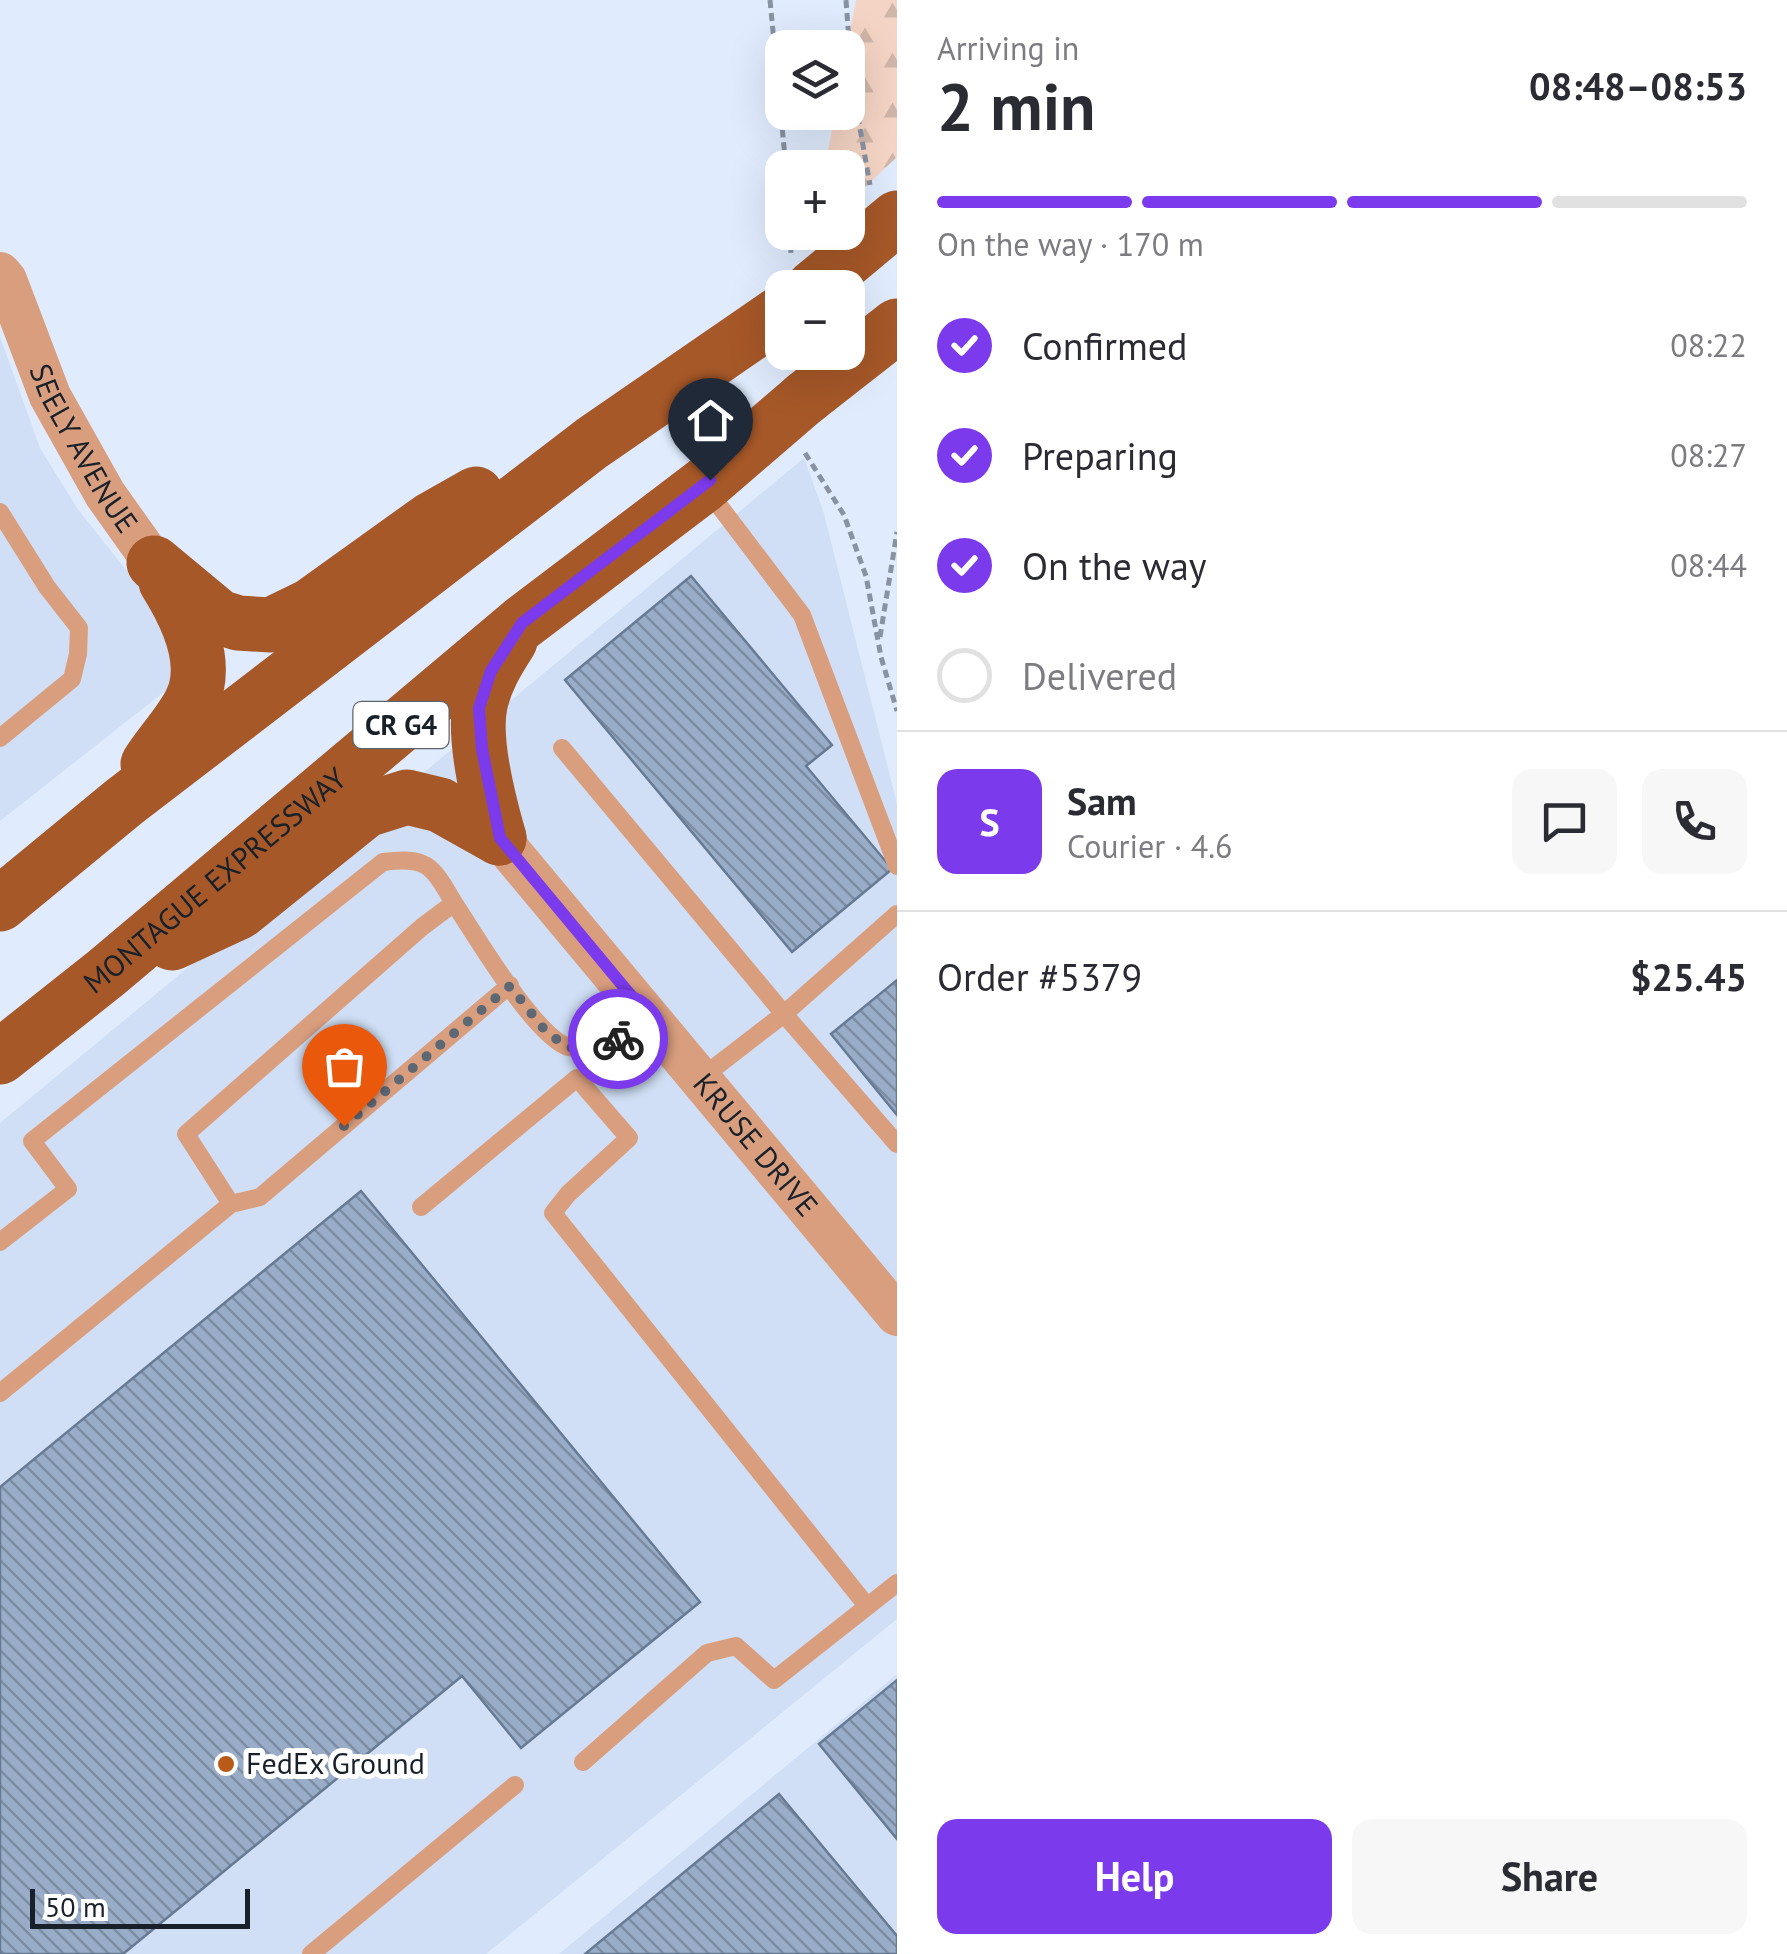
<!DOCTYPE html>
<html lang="en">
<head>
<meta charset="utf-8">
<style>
	:root { --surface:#fff; --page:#f7f7f7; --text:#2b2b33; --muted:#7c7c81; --line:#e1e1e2; --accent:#7c3aed }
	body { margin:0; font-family:"PT Sans",sans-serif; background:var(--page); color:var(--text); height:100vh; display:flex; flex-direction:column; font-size:38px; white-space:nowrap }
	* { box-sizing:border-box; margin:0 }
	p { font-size:32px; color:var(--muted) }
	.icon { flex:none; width:55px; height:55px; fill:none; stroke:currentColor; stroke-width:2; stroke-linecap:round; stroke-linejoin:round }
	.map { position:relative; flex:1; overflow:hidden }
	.drawer { display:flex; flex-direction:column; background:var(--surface); width:890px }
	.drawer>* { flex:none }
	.fabs { position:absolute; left:765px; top:30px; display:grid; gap:20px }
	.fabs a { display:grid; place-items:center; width:100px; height:100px; border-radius:20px; background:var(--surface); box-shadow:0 10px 40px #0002; font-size:50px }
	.scale { position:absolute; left:30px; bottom:25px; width:220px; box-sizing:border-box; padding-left:10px; border:5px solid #18202a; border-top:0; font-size:28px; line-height:35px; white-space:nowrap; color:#18202a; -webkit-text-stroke:8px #fff; paint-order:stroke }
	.pin { position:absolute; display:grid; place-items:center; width:85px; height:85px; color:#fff; margin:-102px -42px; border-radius:50% 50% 50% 0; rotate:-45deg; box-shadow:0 0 10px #0007 }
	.pin .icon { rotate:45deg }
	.courier { position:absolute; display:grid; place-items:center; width:100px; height:100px; margin:-50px; border:8px solid #7c3aed; border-radius:50%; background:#fff; color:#222; box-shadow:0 2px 12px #0007 }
	.headline em { font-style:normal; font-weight:700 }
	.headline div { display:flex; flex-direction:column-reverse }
	.headline { display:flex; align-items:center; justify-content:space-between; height:170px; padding:0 40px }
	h1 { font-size:65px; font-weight:700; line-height:75px }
	.bar { display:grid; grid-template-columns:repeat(4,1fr); gap:15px 10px; align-content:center; height:120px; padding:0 40px }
	.bar i { height:12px; border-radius:8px; background:var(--line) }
	.bar .current { background:var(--accent) }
	.bar p { grid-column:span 4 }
	.line { display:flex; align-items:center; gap:25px; padding:0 40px; border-top:2px solid var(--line) }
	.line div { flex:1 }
	.round { display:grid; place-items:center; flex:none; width:105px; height:105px; border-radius:20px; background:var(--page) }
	ol { padding:0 40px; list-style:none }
	li { display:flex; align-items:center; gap:30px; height:110px }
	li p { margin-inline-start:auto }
	li .icon { padding:10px; border-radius:50%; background:var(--accent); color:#fff; stroke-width:4 }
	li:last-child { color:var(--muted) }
	li i { width:55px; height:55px; border:5px solid var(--line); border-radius:50% }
	.cta { display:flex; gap:20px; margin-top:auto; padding:20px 40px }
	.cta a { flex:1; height:115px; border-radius:20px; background:var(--accent); color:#fff; font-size:40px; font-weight:700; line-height:115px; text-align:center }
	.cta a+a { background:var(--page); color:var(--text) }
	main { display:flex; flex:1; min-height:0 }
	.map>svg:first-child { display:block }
	.built { fill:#d0dff5 }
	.forest { fill:url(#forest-firs) }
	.building { fill:url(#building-back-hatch); stroke:#677a94; stroke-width:2.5 }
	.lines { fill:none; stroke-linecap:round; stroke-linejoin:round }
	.path { stroke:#8892a1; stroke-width:5; stroke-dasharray:8 5; stroke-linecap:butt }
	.service { stroke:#d99e7e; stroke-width:18 }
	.tertiary { stroke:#d99e7e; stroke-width:42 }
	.trunk { stroke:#a65828; stroke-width:55 }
	.trunk-bridge { stroke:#a65828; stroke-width:55 }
	.done { stroke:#5e6774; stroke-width:10; stroke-dasharray:0 18 }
	.route { stroke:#7c3aed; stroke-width:12 }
	.poi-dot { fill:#ba5a18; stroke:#fff; stroke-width:4 }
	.labels { text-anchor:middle; stroke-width:10; stroke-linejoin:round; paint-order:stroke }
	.shield { fill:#fff; stroke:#5d636a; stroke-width:2.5 }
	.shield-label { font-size:28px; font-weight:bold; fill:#18202a }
	.street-label { font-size:30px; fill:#18202a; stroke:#fff }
	.poi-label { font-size:30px; fill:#18202a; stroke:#fff; text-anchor:start }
</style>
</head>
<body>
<main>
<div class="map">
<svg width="897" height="1954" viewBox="0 0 897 1954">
	<defs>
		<pattern id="forest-firs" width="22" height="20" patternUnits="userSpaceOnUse" patternTransform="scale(2.5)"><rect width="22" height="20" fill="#f4d4c4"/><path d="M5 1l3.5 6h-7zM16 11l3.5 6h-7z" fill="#d0b6a9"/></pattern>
		<pattern id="building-back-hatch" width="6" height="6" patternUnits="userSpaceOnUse" patternTransform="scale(2.5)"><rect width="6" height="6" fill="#99adc9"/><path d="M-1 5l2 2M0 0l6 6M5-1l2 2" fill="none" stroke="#7c8ca3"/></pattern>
	</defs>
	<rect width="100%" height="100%" fill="#e0ecfe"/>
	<!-- built -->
	<path class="built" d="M0 337 40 448 77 508 161 614 183 677 0 821Z
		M804 458 823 510 897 804V1619L486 1954H0V1123Z
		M897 1674V1954H559Z"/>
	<!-- forest -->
	<path class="forest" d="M856 0H897V157L848 203V168L825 167 835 113 848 112 847 47Z"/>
	<!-- building -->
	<path class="building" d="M691 576 832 745 806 766 892 869 792 952 565 680Z
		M897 980V1115L831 1034Z
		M361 1191 700 1602 521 1748 462 1676 123 1954H0V1487Z
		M897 1680V1839L819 1744Z
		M779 1794 897 1936V1954H585Z"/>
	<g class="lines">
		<!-- path -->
		<path class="path" d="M770 0 786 168
			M846 0 852 83 870 185
			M790 232 791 254
			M805 453 844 515 866 576 881 657 897 711
			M880 637 897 532"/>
		<!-- service -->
		<path class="service" d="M708 491 802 615 897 866
			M0 512 47 587 79 628 78 654 72 679 0 738
			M562 748 784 1014 701 1078
			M897 914 784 1014 897 1144
			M231 1204 260 1197 510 985
			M421 1207 577 1078 629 1138 568 1194 553 1213 867 1606
			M0 1242 68 1189 32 1141 383 862C428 856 432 866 454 903
			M0 1393 231 1204 186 1134 422 927 454 903C476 936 534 1035 568 1047 588 1053 637 1034 658 1028
			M583 1762 707 1653 736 1646 774 1680 897 1583
			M311 1954 515 1785"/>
		<!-- tertiary -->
		<g class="tertiary">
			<path id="s1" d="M0 273 6 280 50 396 105 494 154 563"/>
			<path id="s2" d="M499 838 897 1315"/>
		</g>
		<!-- trunk -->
		<g class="trunk">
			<path d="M154 563 219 617 238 623 271 625 310 606 430 520 476 494"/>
			<path d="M148 764C161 743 182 722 192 700 210 661 186 614 166 582"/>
			<path d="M499 838C489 803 473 741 480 705 485 681 497 661 510 641"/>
			<path d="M0 904 124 802 592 443 782 312"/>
			<path d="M172 943 239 912 366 810 407 797 440 805 499 838"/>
			<path id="s3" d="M0 1057 106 973 522 623 704 485 805 398"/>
		</g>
		<!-- trunk-bridge -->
		<path class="trunk-bridge" d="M813 288 897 218
			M805 398 897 326"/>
	</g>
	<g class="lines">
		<!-- done -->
		<path class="done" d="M344 1126 510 986 547 1033 570 1048 618 1039"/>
		<!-- route -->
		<path class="route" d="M618 1039 658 1028 500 838 482 749 479 708 491 671 522 623 710 480"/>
	</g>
	<!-- markers -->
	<circle class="poi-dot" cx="226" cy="1764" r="10"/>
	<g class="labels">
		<!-- shield labels -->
		<rect class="shield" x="353.5" y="702" width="95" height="46" rx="8"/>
		<g class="shield-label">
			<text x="401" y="735">CR G4</text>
		</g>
		<!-- street labels -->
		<g class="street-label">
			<text dy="10" stroke="none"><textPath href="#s1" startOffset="195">SEELY AVENUE</textPath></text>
			<text dy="10" stroke="none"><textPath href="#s3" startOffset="278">MONTAGUE EXPRESSWAY</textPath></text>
			<text dy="10" stroke="none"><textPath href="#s2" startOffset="400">KRUSE DRIVE</textPath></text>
		</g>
		<!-- poi labels -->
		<g class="poi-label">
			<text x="246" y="1774">FedEx Ground</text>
		</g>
	</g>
</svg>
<div class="fabs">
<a><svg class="icon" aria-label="layers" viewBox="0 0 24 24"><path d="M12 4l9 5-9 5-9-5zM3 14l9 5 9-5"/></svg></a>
<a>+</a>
<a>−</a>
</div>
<div class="scale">50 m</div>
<div class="pin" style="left:344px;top:1126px;background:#ea580c"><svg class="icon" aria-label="bag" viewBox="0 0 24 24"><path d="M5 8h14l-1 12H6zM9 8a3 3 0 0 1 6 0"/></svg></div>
<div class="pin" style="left:710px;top:480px;background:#1f2937"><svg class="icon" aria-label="home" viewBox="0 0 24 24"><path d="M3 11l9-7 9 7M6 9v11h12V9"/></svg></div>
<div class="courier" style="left:618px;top:1039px"><svg class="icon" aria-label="bike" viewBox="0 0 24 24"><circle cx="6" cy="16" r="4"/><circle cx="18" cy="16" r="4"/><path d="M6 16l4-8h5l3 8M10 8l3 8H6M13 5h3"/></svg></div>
</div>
<section class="drawer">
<div class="headline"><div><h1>2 min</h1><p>Arriving in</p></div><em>08:48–08:53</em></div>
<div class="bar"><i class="current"></i><i class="current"></i><i class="current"></i><i></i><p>On the way · 170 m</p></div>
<ol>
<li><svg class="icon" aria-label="check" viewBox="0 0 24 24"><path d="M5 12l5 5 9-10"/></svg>Confirmed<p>08:22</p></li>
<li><svg class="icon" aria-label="check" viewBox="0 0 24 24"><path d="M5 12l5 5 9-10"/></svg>Preparing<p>08:27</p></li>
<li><svg class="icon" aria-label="check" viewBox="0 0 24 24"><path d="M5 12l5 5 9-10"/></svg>On the way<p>08:44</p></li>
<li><i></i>Delivered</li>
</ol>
<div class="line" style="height:180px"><b class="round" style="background:var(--accent);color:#fff">S</b><div><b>Sam</b><p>Courier · 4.6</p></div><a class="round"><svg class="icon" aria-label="chat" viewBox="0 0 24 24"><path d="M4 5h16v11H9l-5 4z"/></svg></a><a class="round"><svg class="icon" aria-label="phone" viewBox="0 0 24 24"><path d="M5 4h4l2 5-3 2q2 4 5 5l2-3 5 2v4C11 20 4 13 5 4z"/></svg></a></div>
<div class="line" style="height:130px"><div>Order #5379</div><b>$25.45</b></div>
<div class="cta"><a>Help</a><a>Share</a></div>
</section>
</main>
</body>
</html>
